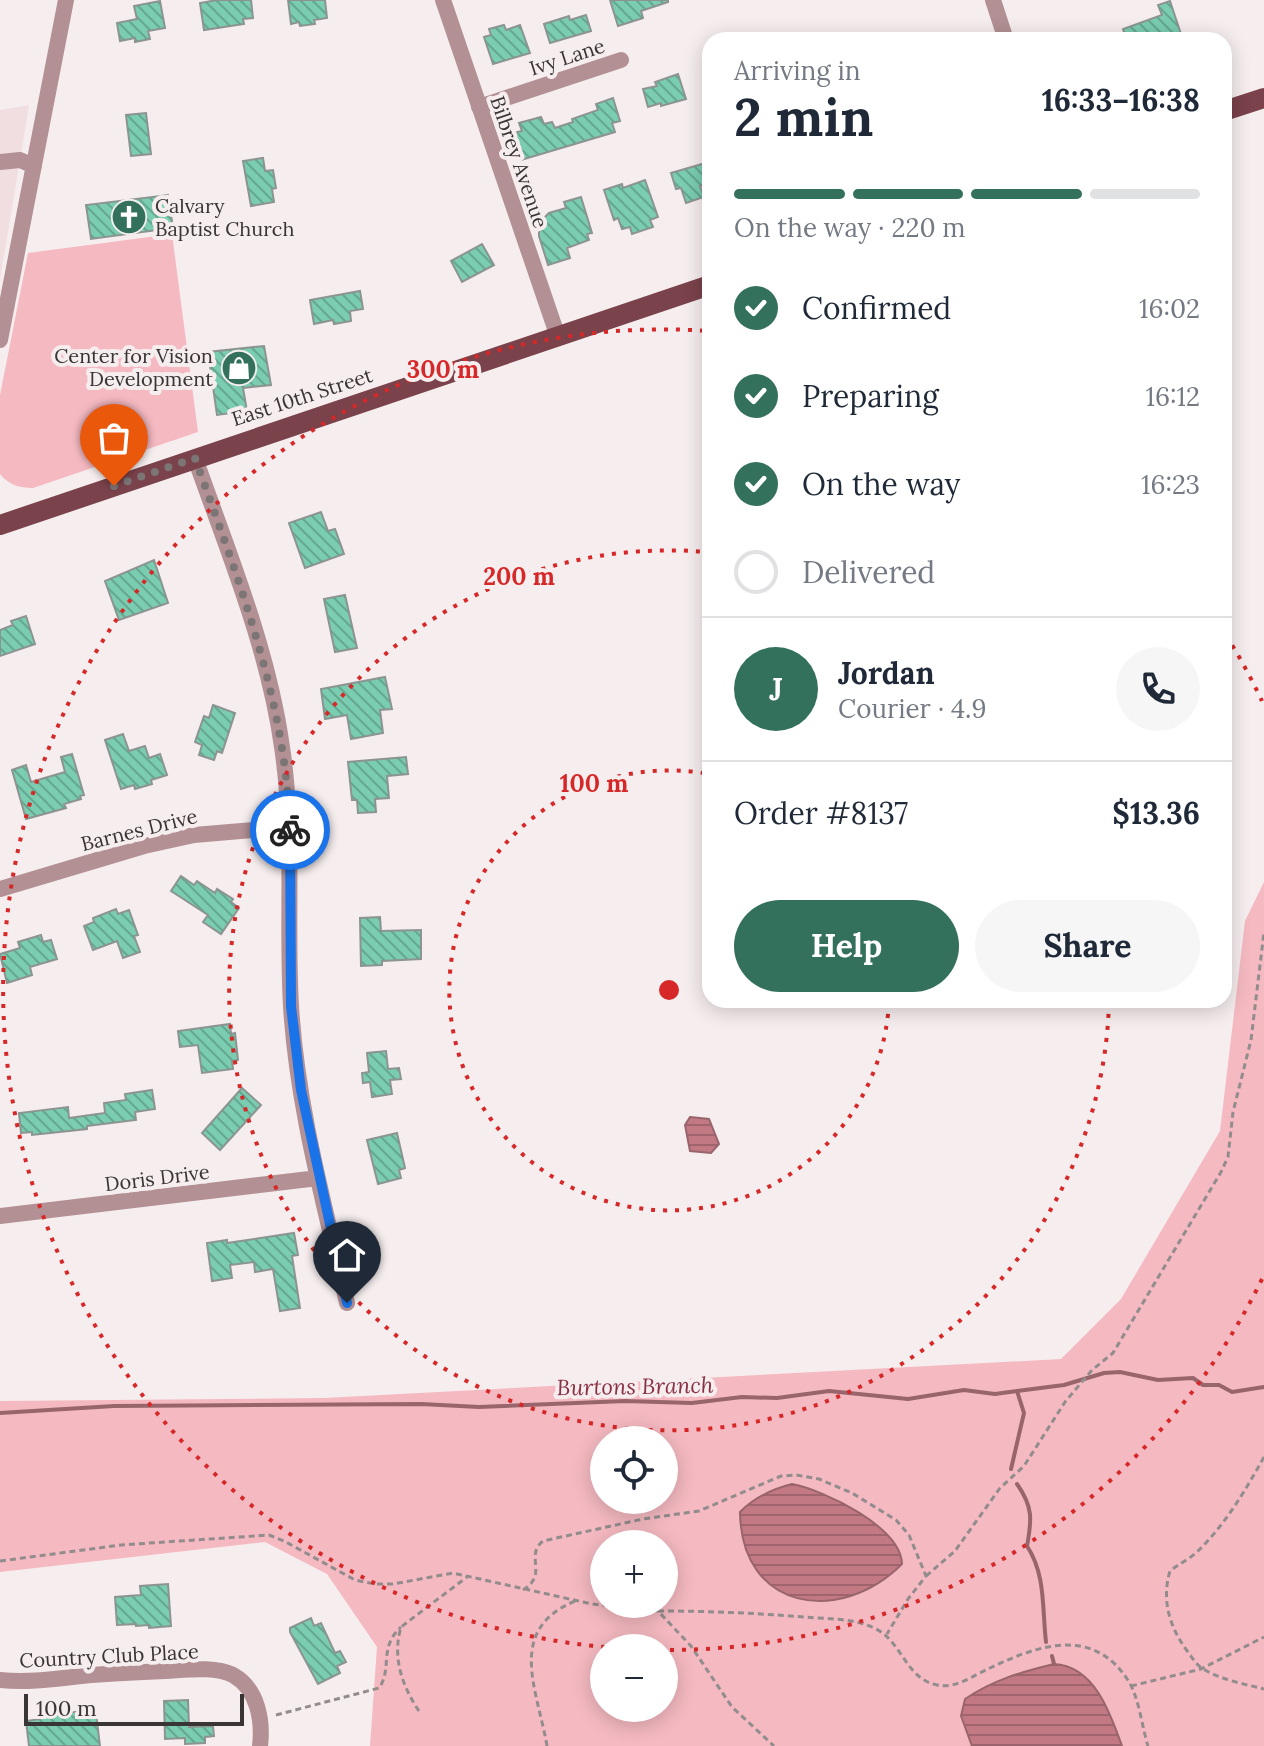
<!DOCTYPE html>
<html lang="en">
<head>
<meta charset="utf-8">
<style>
	:root { --surface:#fff; --page:#f6f6f7; --text:#1f2937; --muted:#747a83; --line:#e0e1e3; --accent:#33715d }
	body { margin:0; font-family:Lora,serif; background:var(--page); color:var(--text); height:100vh; display:flex; flex-direction:column; font-size:30px; white-space:nowrap }
	* { box-sizing:border-box; margin:0 }
	p { font-size:26px; color:var(--muted) }
	.icon { flex:none; width:44px; height:44px; fill:none; stroke:currentColor; stroke-width:2; stroke-linecap:round; stroke-linejoin:round }
	.map { position:relative; flex:1; overflow:hidden }
	.details { position:absolute; left:702px; top:32px; width:530px; height:976px; display:flex; flex-direction:column; background:var(--surface); border-radius:24px; box-shadow:0 4px 20px #0003 }
	.details>* { flex:none }
	.controls { position:absolute; left:590px; top:1426px; display:grid; gap:16px }
	.controls a { display:grid; place-items:center; width:88px; height:88px; border-radius:50%; background:var(--surface); box-shadow:0 4px 20px #0003; font-size:40px }
	.scale { position:absolute; left:24px; bottom:20px; width:220px; box-sizing:border-box; padding-left:8px; border:4px solid #393535; border-top:0; font-size:22px; line-height:28px; white-space:nowrap; color:#393535; -webkit-text-stroke:6px #f6edee; paint-order:stroke }
	.pin { position:absolute; display:grid; place-items:center; width:68px; height:68px; color:#fff; margin:-82px -34px; border-radius:50% 50% 50% 0; rotate:-45deg; box-shadow:0 0 8px #0007 }
	.pin .icon { rotate:45deg }
	.courier { position:absolute; display:grid; place-items:center; width:80px; height:80px; margin:-40px; border:6px solid #1a73e8; border-radius:50%; background:#fff; color:#222; box-shadow:0 2px 10px #0007 }
	.head em { font-style:normal; font-weight:700 }
	.head div { display:flex; flex-direction:column-reverse }
	.head { display:flex; align-items:center; justify-content:space-between; height:136px; padding:0 32px }
	h1 { font-size:52px; font-weight:700; line-height:60px }
	.bar { display:grid; grid-template-columns:repeat(4,1fr); gap:12px 8px; align-content:center; height:96px; padding:0 32px }
	.bar i { height:10px; border-radius:6px; background:var(--line) }
	.bar .current { background:var(--accent) }
	.bar p { grid-column:span 4 }
	.line { display:flex; align-items:center; gap:20px; padding:0 32px; border-top:2px solid var(--line) }
	.line div { flex:1 }
	.round { display:grid; place-items:center; flex:none; width:84px; height:84px; border-radius:42px; background:var(--page) }
	ol { padding:0 32px; list-style:none }
	li { display:flex; align-items:center; gap:24px; height:88px }
	li p { margin-inline-start:auto }
	li .icon { padding:8px; border-radius:50%; background:var(--accent); color:#fff; stroke-width:4 }
	li:last-child { color:var(--muted) }
	li i { width:44px; height:44px; border:4px solid var(--line); border-radius:50% }
	.cta { display:flex; gap:16px; margin-top:auto; padding:16px 32px }
	.cta a { flex:1; height:92px; border-radius:48px; background:var(--accent); color:#fff; font-size:32px; font-weight:700; line-height:92px; text-align:center }
	.cta a+a { background:var(--page); color:var(--text) }
	.map>svg:first-child { display:block }
	.built { fill:#f1dee0 }
	.green { fill:#f5b9c1; fill-rule:evenodd }
	.water { fill:url(#water-rules); stroke:#99656c; stroke-width:2 }
	.lines { fill:none; stroke-linecap:round; stroke-linejoin:round }
	.stream { stroke:#99656c; stroke-width:4 }
	.building { fill:url(#building-back-hatch); stroke:#8c9491; stroke-width:2 }
	.path { stroke:#938c8d; stroke-width:3; stroke-dasharray:6 4; stroke-linecap:butt }
	.minor { stroke:#b29094; stroke-width:16 }
	.major { stroke:#7a424b; stroke-width:20 }
	.done { stroke:#7b7576; stroke-width:8; stroke-dasharray:0 14.4 }
	.route { stroke:#1a73e8; stroke-width:10 }
	.ring { fill:none; stroke:#d62828; stroke-width:4; stroke-dasharray:4 8 }
	.labels { text-anchor:middle; stroke-width:8; stroke-linejoin:round; paint-order:stroke }
	.street-label { font-size:20px; fill:#393535; stroke:#f6edee }
	.poi-label { font-size:20px; fill:#393535; stroke:#f6edee; text-anchor:start }
	.water-label { font-size:22px; font-style:italic; fill:#893044; stroke:#f6edee }
	.centre { fill:#d62828; stroke:#f6edee; stroke-width:4 }
	.ring-label { font-size:24px; text-anchor:middle; font-weight:bold; fill:#d62828; stroke:#f6edee; stroke-width:8; stroke-linejoin:round; paint-order:stroke }
</style>
</head>
<body>
<div class="map">
<svg width="1264" height="1746" viewBox="0 0 1264 1746">
	<defs>
		<pattern id="water-rules" width="6" height="5" patternUnits="userSpaceOnUse" patternTransform="scale(2)"><rect width="6" height="5" fill="#c27984"/><path d="M0 2.5h6" fill="none" stroke="#9f646d"/></pattern>
		<pattern id="building-back-hatch" width="6" height="6" patternUnits="userSpaceOnUse" patternTransform="scale(2)"><rect width="6" height="6" fill="#7acdb0"/><path d="M-1 5l2 2M0 0l6 6M5-1l2 2" fill="none" stroke="#65a790"/></pattern>
	</defs>
	<rect width="100%" height="100%" fill="#f6edee"/>
	<!-- built -->
	<path class="built" d="M29 105 20 160 0 279V110Z"/>
	<!-- green -->
	<path class="green" d="M172 234 198 432 33 488C19 488 9 485 0 474V395L28 253Z
		M1264 882V1746H370L377 1647 327 1574 265 1542 0 1572V1401L324 1398 1061 1359 1121 1299 1220 1131 1245 921ZM604 1440H664V1500H604ZM604 1544H664V1604H604ZM604 1648H664V1708H604Z"/>
	<!-- water -->
	<path class="water" d="M690 1117 709 1119 719 1144 711 1153 690 1151 685 1125Z
		M792 1484C824 1490 901 1527 902 1564 840 1626 741 1611 740 1512 754 1498 772 1489 792 1484Z
		M1054 1664C1094 1666 1110 1712 1122 1746H972L961 1716 965 1699C993 1680 1021 1672 1054 1664Z"/>
	<g class="lines">
		<!-- stream -->
		<path class="stream" d="M0 1413 114 1406 421 1404 479 1407 625 1401 692 1403 742 1397 777 1398 829 1391 908 1399 964 1390 995 1394 1017 1391 1064 1385 1104 1373 1120 1372 1158 1380 1193 1378 1203 1385H1219L1232 1392 1264 1387
			M1011 1469 1024 1413 1017 1391
			M1017 1484C1033 1507 1032 1519 1027 1546 1046 1575 1042 1608 1046 1642
			M1052 1656 1054 1664"/>
	</g>
	<!-- building -->
	<path class="building" d="M217 0H251L253 18 243 19 244 24 204 30 200 3Z
		M288 0H325L327 18 314 20 315 24 300 26 299 22 291 24Z
		M610 0H668V2L641 11 643 18 618 26Z
		M160 1 165 28 148 31 150 39 135 42V38L120 41 117 23 137 19 134 6Z
		M1170 1 1182 37 1173 40H1127L1123 29 1162 15 1158 5Z
		M586 15 591 31 550 43 544 24 569 16 570 20Z
		M504 25 506 30 520 25 530 53 493 64 484 37 491 35 489 29Z
		M678 74 686 99 661 106V103L648 107 643 89 657 86 655 82Z
		M613 98 620 121 612 123 615 132 521 160 513 133 522 131 519 123 541 117 544 124 552 122 555 128 573 122 572 119 598 110 596 104Z
		M146 113 151 154 131 156 126 115Z
		M263 158 265 171 273 170 276 188 272 189 274 202 251 206 243 161Z
		M702 164 708 184 700 186 704 197 686 203 681 188 676 189 671 173Z
		M645 180 658 217 650 220 653 227 632 234 630 227 622 229 618 218 614 220 604 190 622 184 623 188Z
		M168 195 173 228 91 239 86 205Z
		M581 197 592 233 587 234 589 240 567 248 570 258 548 265 539 236V223L549 213 566 208 564 202Z
		M482 244 494 265 462 282 451 261Z
		M360 291 363 309 350 311 351 321 334 324 333 320 314 324 310 300Z
		M264 346 271 385 243 388 247 411 217 415 208 352Z
		M321 512 328 531 335 529 344 554 305 568 289 523Z
		M154 560 168 603 119 620 105 581Z
		M345 595 357 648 335 652 324 599Z
		M26 616 35 644 0 656V630L13 625 11 621Z
		M385 677 392 709 380 710 383 733 351 739 347 715 325 719 321 689Z
		M213 705 235 713 222 753 217 751 214 760 199 755 202 745 195 742 204 716 209 718Z
		M123 734 129 751 145 746 149 758 160 754 167 775 151 780 152 784 135 789 134 785 121 789 105 740Z
		M72 754 84 795 80 796 81 799 64 804 66 808 26 819 12 770 26 765 31 782 65 772 61 757Z
		M406 757 408 774 387 776 389 798 375 799 376 812 358 813 357 800H352L348 762Z
		M181 876 194 885 197 881 215 893 217 889 233 899 231 902 239 908 221 934 203 922 208 915 171 891Z
		M116 909 118 914 129 910 138 935 134 936 140 952 123 958 117 941 93 950 84 926 94 922 93 918Z
		M380 917 381 931 421 930V959L382 961V965L361 966 360 918Z
		M41 935 43 942 51 940 57 959 30 967 32 975 7 983 0 954 20 948 18 942Z
		M230 1024 231 1034 235 1033 238 1060 232 1061 233 1069 202 1073 198 1045 180 1047 178 1031Z
		M386 1051 388 1069 399 1068 401 1079 390 1080 392 1094 372 1097 370 1082 363 1083 362 1073 369 1072 367 1053Z
		M242 1088 261 1105 220 1150 202 1133Z
		M152 1090 155 1109 135 1112 136 1120 87 1126V1129L32 1135V1132L21 1133 19 1113 68 1107 69 1118 105 1113 104 1103 126 1100 125 1094Z
		M397 1133 405 1168 399 1170 401 1178 378 1184 367 1140Z
		M294 1233 298 1255 292 1256 300 1308 280 1311 273 1269 255 1272 254 1262 230 1265 232 1278 212 1281 207 1243 227 1240V1243Z
		M168 1584 171 1626 149 1628V1625L136 1626V1624L117 1625 115 1597 141 1595 140 1586Z
		M311 1618 314 1626 321 1623 335 1653 340 1651 346 1662 337 1666 340 1673 318 1684 290 1632V1628Z
		M188 1700 189 1727 213 1726 214 1736 205 1737V1743L185 1744V1738L165 1739 164 1701Z
		M84 1711 85 1714 96 1713 100 1746H29L26 1721 40 1719V1716Z"/>
	<g class="lines">
		<!-- path -->
		<path class="path" d="M1264 1457C1245 1491 1225 1525 1197 1552 1189 1559 1179 1564 1170 1571 1161 1601 1170 1628 1188 1652 1193 1659 1198 1667 1205 1670 1223 1680 1244 1684 1264 1689
			M0 1561 121 1545 269 1535 284 1541 355 1580 375 1584H393L453 1573 592 1604 658 1611 691 1646 732 1707 774 1746
			M926 1576 955 1551 1000 1488 1024 1466 1065 1402 1092 1370 1113 1353 1221 1172 1228 1157 1233 1112 1251 1040 1264 932
			M523 1590C549 1574 524 1556 543 1541L643 1519 699 1511 781 1476 796 1475 819 1479 852 1493 896 1520 909 1535 926 1576 908 1599 887 1634
			M658 1611C707 1611 755 1613 804 1617 827 1619 855 1618 876 1629 902 1642 906 1679 937 1685 956 1689 972 1676 988 1669 1037 1645 1094 1625 1129 1682 1139 1698 1142 1727 1148 1746
			M1131 1686 1201 1669 1264 1637
			M419 1711C402 1686 392 1657 401 1627L467 1577
			M276 1715 379 1688C393 1668 378 1648 401 1627
			M547 1746C537 1688 506 1630 575 1601"/>
		<!-- minor -->
		<path class="minor" d="M443 0 558 337
			M993 0 1006 40
			M479 107 621 60
			M0 162 20 160 34 166
			M0 340 66 0
			M195 458C228 552 268 647 282 747 295 833 286 920 291 1006 297 1107 325 1206 347 1303
			M0 889 144 846 194 835 290 827
			M0 1216 318 1178
			M0 1680C31 1683 61 1678 92 1675 117 1673 141 1672 166 1671 186 1670 215 1666 233 1675 258 1689 263 1721 260 1746"/>
		<!-- major -->
		<path class="major" d="M1224 111 1264 98
			M0 525 710 285"/>
	</g>
	<g class="lines">
		<!-- done -->
		<path class="done" d="M114 486 195 458C238 579 286 700 290 830"/>
		<!-- route -->
		<path class="route" d="M290 830 291 1006 301 1090 347 1303"/>
	</g>
	<!-- distance rings -->
	<g class="ring">
		<path d="M889 1002A220 220 0 1 1 709 774"/>
		<path d="M1109 1002A440 440 0 1 1 707 552"/>
		<path d="M1262 1279A660 660 0 0 1 669 1650M617 1648A660 660 0 0 1 709 331M1226 635A660 660 0 0 1 1262 701"/>
	</g>
	<!-- icons -->
	<defs>
		<symbol id="church-disc" viewBox="-11 -11 22 22"><circle r="9.5" fill="#33715d" stroke="#f6edee"/><path d="M-1.2-6h2.4v3.5h3.3v2.4h-3.3V6h-2.4V-.1h-3.3v-2.4h3.3Z" fill="#fff"/></symbol>
		<symbol id="shop-disc" viewBox="-11 -11 22 22"><circle r="9.5" fill="#33715d" stroke="#f6edee"/><path d="M-5-2.5h2.3a2.7 3.5 0 0 1 5.4 0H5L5.5 6h-11ZM-1.5-2.5h3a1.5 2.3 0 0 0-3 0Z" fill="#fff"/></symbol>
	</defs>
	<g fill-rule="evenodd">
		<use href="#church-disc" x="109" y="197" width="40" height="40"/>
		<use href="#shop-disc" x="219" y="348" width="40" height="40"/>
	</g>
	<g class="labels">
		<!-- street labels -->
		<g class="street-label">
			<text transform="translate(567 57) rotate(-18)" y="7">Ivy Lane</text>
			<text transform="translate(519 162) rotate(71)" y="7">Bilbrey Avenue</text>
			<text transform="translate(302 397) rotate(-18)" y="7">East 10th Street</text>
			<text transform="translate(139 830) rotate(-14)" y="7">Barnes Drive</text>
			<text transform="translate(157 1178) rotate(-7)" y="7">Doris Drive</text>
			<text transform="translate(109 1656) rotate(-3)" y="7">Country Club Place</text>
		</g>
		<!-- poi labels -->
		<g class="poi-label">
			<text x="155" y="213">Calvary<tspan x="155" dy="23">Baptist Church</tspan></text>
			<text x="213" y="363" text-anchor="end">Center for Vision<tspan x="213" dy="23">Development</tspan></text>
		</g>
		<!-- water labels -->
		<g class="water-label">
			<text transform="translate(635 1386) rotate(-1)" y="8">Burtons Branch</text>
		</g>
	</g>
	<circle cx="669" cy="990" r="12" class="centre"/>
	<g class="ring-label">
		<text x="443" y="378">300 m</text>
		<text x="519" y="585">200 m</text>
		<text x="594" y="792">100 m</text>
	</g>
</svg>
<div class="controls">
<a><svg class="icon" aria-label="locate" viewBox="0 0 24 24"><circle cx="12" cy="12" r="6"/><path d="M12 2v4M12 18v4M2 12h4M18 12h4"/></svg></a>
<a>+</a>
<a>−</a>
</div>
<div class="scale">100 m</div>
<div class="pin" style="left:114px;top:486px;background:#ea580c"><svg class="icon" aria-label="bag" viewBox="0 0 24 24"><path d="M5 8h14l-1 12H6zM9 8a3 3 0 0 1 6 0"/></svg></div>
<div class="pin" style="left:347px;top:1303px;background:#1f2937"><svg class="icon" aria-label="home" viewBox="0 0 24 24"><path d="M3 11l9-7 9 7M6 9v11h12V9"/></svg></div>
<div class="courier" style="left:290px;top:830px"><svg class="icon" aria-label="bike" viewBox="0 0 24 24"><circle cx="6" cy="16" r="4"/><circle cx="18" cy="16" r="4"/><path d="M6 16l4-8h5l3 8M10 8l3 8H6M13 5h3"/></svg></div>
<section class="details">
<div class="head"><div><h1>2 min</h1><p>Arriving in</p></div><em>16:33–16:38</em></div>
<div class="bar"><i class="current"></i><i class="current"></i><i class="current"></i><i></i><p>On the way · 220 m</p></div>
<ol>
<li><svg class="icon" aria-label="check" viewBox="0 0 24 24"><path d="M5 12l5 5 9-10"/></svg>Confirmed<p>16:02</p></li>
<li><svg class="icon" aria-label="check" viewBox="0 0 24 24"><path d="M5 12l5 5 9-10"/></svg>Preparing<p>16:12</p></li>
<li><svg class="icon" aria-label="check" viewBox="0 0 24 24"><path d="M5 12l5 5 9-10"/></svg>On the way<p>16:23</p></li>
<li><i></i>Delivered</li>
</ol>
<div class="line" style="height:144px"><b class="round" style="background:var(--accent);color:#fff">J</b><div><b>Jordan</b><p>Courier · 4.9</p></div><a class="round"><svg class="icon" aria-label="phone" viewBox="0 0 24 24"><path d="M5 4h4l2 5-3 2q2 4 5 5l2-3 5 2v4C11 20 4 13 5 4z"/></svg></a></div>
<div class="line" style="height:104px"><div>Order #8137</div><b>$13.36</b></div>
<div class="cta"><a>Help</a><a>Share</a></div>
</section>
</div>
</body>
</html>
